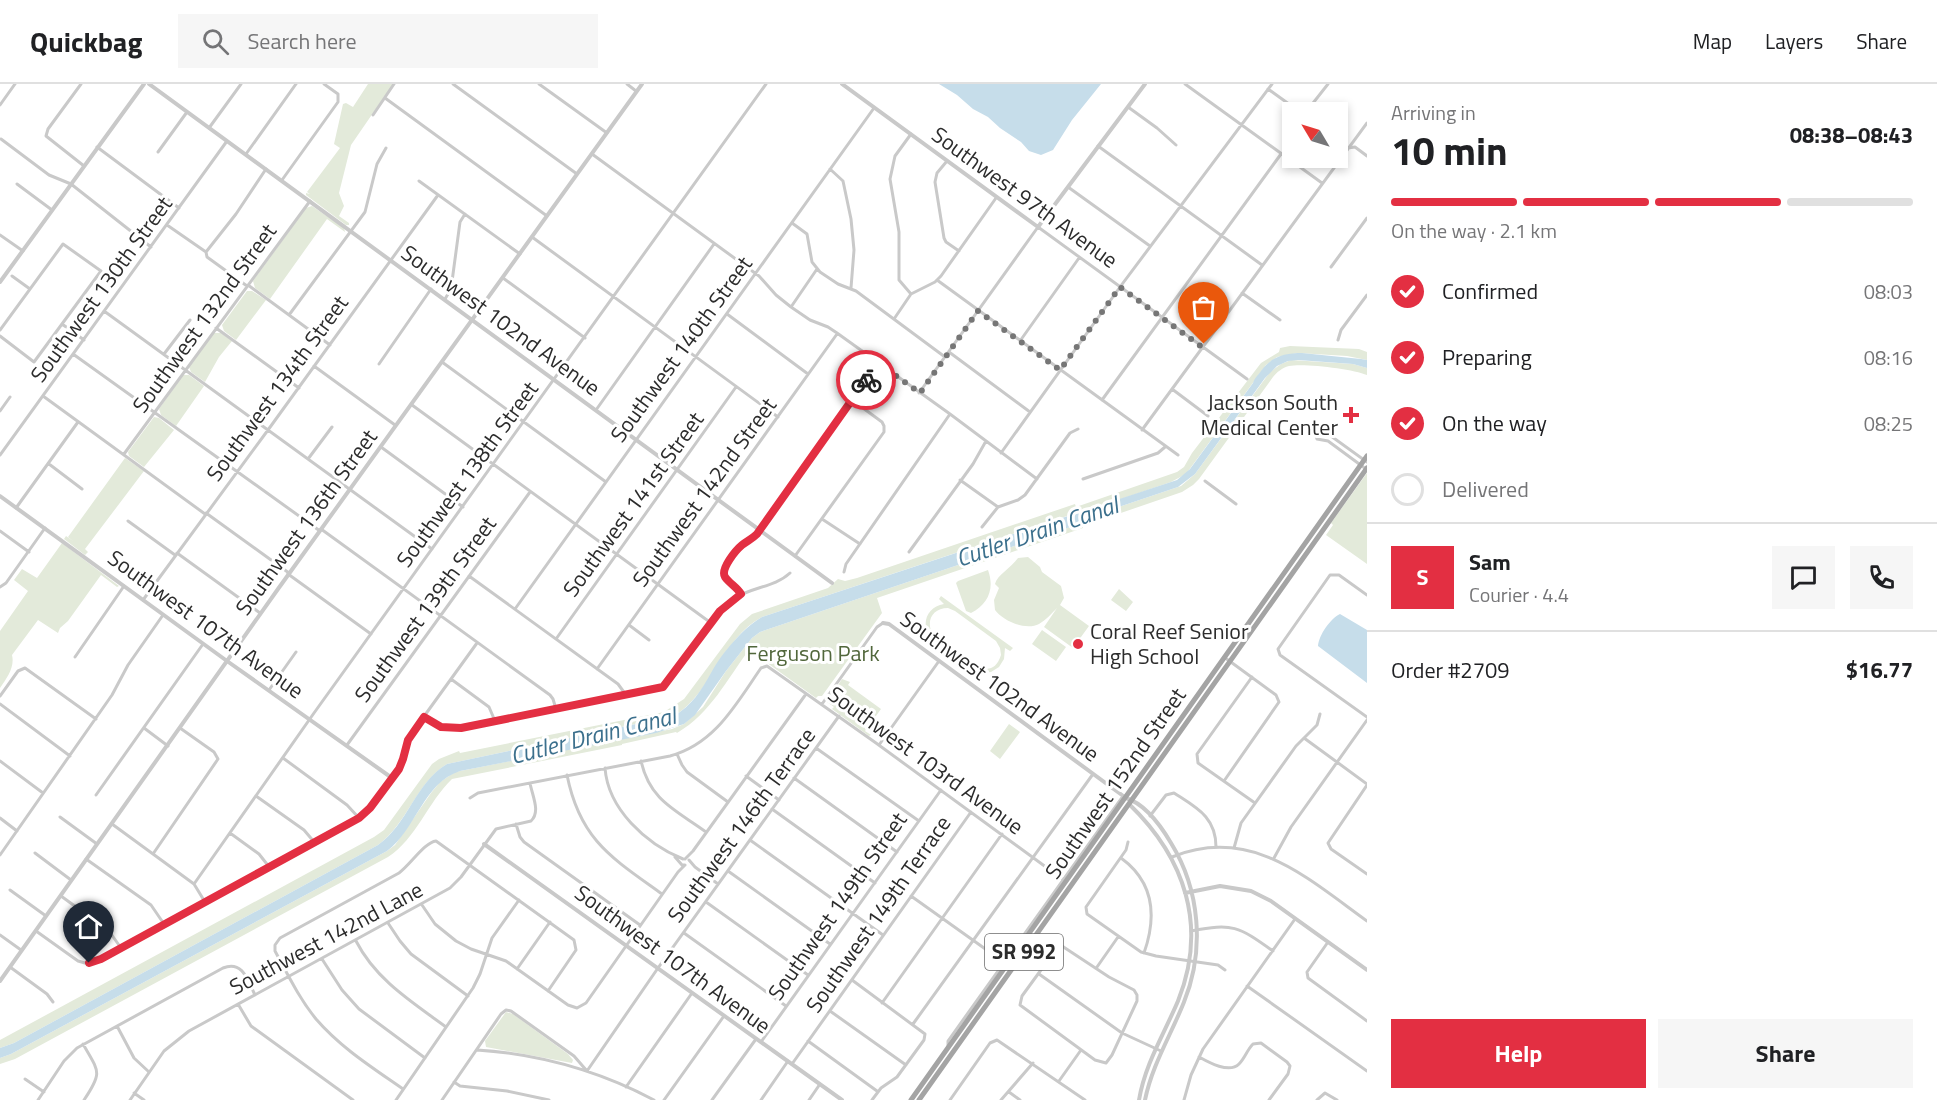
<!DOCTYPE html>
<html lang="en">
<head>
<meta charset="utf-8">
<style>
	:root { --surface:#fff; --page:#f6f6f6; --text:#202124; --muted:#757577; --line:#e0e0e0; --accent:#e32f42 }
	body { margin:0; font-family:"Titillium Web",sans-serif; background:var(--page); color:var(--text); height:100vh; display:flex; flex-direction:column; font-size:22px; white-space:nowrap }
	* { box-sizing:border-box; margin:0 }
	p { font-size:20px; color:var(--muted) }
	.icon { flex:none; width:33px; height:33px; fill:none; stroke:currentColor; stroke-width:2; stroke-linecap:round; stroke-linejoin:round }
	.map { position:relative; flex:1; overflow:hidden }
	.drawer { display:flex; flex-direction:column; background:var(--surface); width:570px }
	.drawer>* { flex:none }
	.needle { width:39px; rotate:308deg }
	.tools { position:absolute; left:1282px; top:18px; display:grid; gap:12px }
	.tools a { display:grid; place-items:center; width:66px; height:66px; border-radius:0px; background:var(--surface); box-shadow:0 3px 9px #0003; font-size:30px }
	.pin { position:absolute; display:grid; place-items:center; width:51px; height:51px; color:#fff; margin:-62px -26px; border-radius:50% 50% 50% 0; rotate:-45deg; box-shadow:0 0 6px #0007 }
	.pin .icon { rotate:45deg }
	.courier { position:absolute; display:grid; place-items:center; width:60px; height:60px; margin:-30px; border:4px solid #e32f42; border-radius:50%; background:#fff; color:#222; box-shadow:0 2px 8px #0007 }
	.summary em { font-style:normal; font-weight:700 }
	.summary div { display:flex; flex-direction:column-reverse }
	.summary { display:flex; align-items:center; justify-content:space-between; height:102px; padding:0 24px }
	h1 { font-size:39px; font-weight:700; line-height:45px }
	.bar { display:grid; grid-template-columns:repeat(4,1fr); gap:9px 6px; align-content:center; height:72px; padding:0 24px }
	.bar i { height:8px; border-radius:4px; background:var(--line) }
	.bar .current { background:var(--accent) }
	.bar p { grid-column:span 4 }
	.line { display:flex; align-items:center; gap:15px; padding:0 24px; border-top:2px solid var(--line) }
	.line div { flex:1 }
	.round { display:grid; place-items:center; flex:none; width:63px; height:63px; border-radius:0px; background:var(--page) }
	ol { padding:0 24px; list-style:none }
	li { display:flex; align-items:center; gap:18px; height:66px }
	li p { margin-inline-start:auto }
	li .icon { padding:6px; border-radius:50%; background:var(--accent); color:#fff; stroke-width:4 }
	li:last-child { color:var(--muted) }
	li i { width:33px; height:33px; border:3px solid var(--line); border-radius:50% }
	.button { display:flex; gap:12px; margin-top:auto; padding:12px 24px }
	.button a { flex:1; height:69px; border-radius:0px; background:var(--accent); color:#fff; font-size:24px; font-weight:700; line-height:69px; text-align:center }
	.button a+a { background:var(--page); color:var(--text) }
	header { display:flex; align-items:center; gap:36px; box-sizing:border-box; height:84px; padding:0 30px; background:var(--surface); border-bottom:2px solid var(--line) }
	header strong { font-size:28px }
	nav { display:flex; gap:33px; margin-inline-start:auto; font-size:21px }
	.search { width:420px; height:54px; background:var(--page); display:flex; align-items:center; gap:15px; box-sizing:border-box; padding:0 21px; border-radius:0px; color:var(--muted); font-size:22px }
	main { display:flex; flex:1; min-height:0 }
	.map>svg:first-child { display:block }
	.green { fill:#e3eada; fill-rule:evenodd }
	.water { fill:#c6ddea }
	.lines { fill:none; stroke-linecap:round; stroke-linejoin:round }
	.minor { stroke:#c9c9c9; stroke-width:3 }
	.tertiary { stroke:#c9c9c9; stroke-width:4 }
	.primary { stroke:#a4a4a4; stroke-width:5 }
	.done { stroke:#767676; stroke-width:6; stroke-dasharray:0 10.8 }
	.route { stroke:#e32f42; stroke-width:8 }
	.poi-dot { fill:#e32f42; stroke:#fff; stroke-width:2 }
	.labels { text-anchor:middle; stroke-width:6; stroke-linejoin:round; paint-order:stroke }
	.shield { fill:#fff; stroke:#6b6b6b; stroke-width:1.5 }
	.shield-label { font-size:21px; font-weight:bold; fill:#2c2c2c }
	.street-label { font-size:22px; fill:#2c2c2c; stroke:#fff }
	.poi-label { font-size:22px; fill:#2c2c2c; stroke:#fff; text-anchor:end }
	.park-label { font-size:22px; fill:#51673b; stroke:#fff }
	.water-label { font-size:24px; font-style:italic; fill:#3c708d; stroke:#fff }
</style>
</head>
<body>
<header>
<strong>Quickbag</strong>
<div class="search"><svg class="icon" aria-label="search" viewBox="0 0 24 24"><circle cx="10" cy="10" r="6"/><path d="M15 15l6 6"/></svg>Search here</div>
<nav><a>Map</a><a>Layers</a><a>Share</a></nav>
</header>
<main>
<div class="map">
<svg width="1367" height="1016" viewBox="0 0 1367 1016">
	<rect width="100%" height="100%" fill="#fff"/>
	<!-- green -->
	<path class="green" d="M368 0H393L351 61 339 109 344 122 339 132 349 139V141H346L306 111V109L310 110 307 108 340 64 334 60 343 20 346 19 353 23Z
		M312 122 344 144 345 148 327 135 270 215 255 204 253 197 306 124Z
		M247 207H252L266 216 236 256 224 247 222 241Z
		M214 249H221L232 257 219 273 205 298 191 288 189 283Z
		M1290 262 1359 265 1367 268V276L1347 272 1298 269 1277 273 1266 281 1186 390 1171 398 1086 427 1067 432 762 533C721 555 713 608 674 632L447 680C416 699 408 739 378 761L14 959 0 964V956L374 753 384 746 432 680 439 675 459 667 460 669 664 628 684 615 740 540 752 530 828 504 838 495 845 497 857 494 1075 420 1076 423 1177 388 1184 383 1192 369 1261 279 1279 268 1280 264Z
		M1291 276 1353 280 1367 284V291C1353 285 1304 279 1289 282 1282 284 1277 288 1273 293L1199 395 1193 401 1182 408 1083 442V444L877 514 882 529 822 612H818L816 614 749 566C727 595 711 629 677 649L676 648 622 660V661L452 695C428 718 416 755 388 773L15 975 0 980V974L11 970 387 767 395 761 431 709 440 698 455 688 672 645 684 640 703 623 726 587 752 554 760 548 1076 441 1092 432 1181 402 1195 390 1270 288 1281 280Z
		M183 291H189L204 302 176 342 161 331 159 325Z
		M154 333 159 334 174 346 144 383 129 372 128 368Z
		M125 374 144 387 85 465 88 468 85 471 64 455 66 452 73 457 68 453Z
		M1367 389V480L1326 451 1333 441 1331 439Z
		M62 459 119 502 117 503 101 491 68 537 60 544 58 549 38 536 12 571C15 583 7 594 0 604V547L28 507 14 496 22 485 37 494Z
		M1028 473 1040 483 1042 488 1061 502 1064 514 1060 521 1089 542 1073 564 1044 543 1057 524C1052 529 1046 536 1039 540 1026 547 1003 537 995 526L994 516 999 504 995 500C997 491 1011 484 1018 474Z
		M988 486C995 505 988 520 971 529L966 527 956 499 958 497Z
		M1119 505 1133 518 1126 527 1111 516Z
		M941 512 1013 564 1010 567 1005 564 1004 575 999 583 991 588 981 589 973 585 929 552C921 537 928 523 944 520L939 515ZM948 524 955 527 996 557 1000 564 1001 571C992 599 969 577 955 567 947 561 939 556 932 549 926 536 933 524 948 524Z
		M1042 546 1066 563 1056 577 1032 560Z
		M842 595 850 598 848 601 881 625 865 647 871 651 869 652 832 625 834 623 827 618Z
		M1009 640 1020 648 1000 675 990 667Z
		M506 928 513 930 568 970 573 976 572 979 486 963 485 957Z"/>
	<!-- water -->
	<path class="water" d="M939 0H1101L1072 36 1053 66 1041 71 1029 67 1021 58 1000 44 988 33 973 25 957 11Z
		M1302 269 1361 275 1367 276V284L1353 280 1298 276 1288 277 1277 282 1265 294 1195 390 1178 403 1092 432 1076 441 760 548 752 554 726 587 695 631 684 640 656 649 460 687C423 699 416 746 387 767L11 970 0 974V964L14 959 378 761C408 740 415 699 447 680L674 632C692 621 701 607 711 589 722 569 743 544 762 533L1177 396 1190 385 1253 299C1255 293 1257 293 1261 287 1271 273 1284 269 1302 269Z
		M1340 530 1367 546V599L1318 562C1319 551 1330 535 1340 530Z"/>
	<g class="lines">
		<!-- minor -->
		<path class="minor" d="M81 0 48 45 46 52 84 82
			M453 0 577 90
			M539 0 607 49
			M627 0 636 7
			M1185 0 1322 99
			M1268 5 1300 28
			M385 14 547 132
			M0 21 15 0
			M1128 23 1157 44 1176 61
			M1306 28 1328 0
			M373 31 394 0
			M209 44 241 0
			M911 50 895 72 890 95 899 148V196L911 210
			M1 55 49 91 71 100 151 163
			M1338 56 1348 64 1355 63 1367 72
			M1098 62 1262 181
			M97 63 179 124
			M158 68 187 28
			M246 70 296 0
			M592 70 759 192 776 211 791 223 810 236 828 243 837 249 950 330 1037 395
			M947 77 937 89 935 98 944 154 946 158 959 167
			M830 85 843 97 851 135 854 166 851 204
			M282 96 338 18V10L324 0
			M419 97 520 170
			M17 100 52 126
			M1068 103 1150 162
			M792 139 807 150 812 178 820 188 838 200 856 207 945 273
			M167 141 206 168
			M0 151 23 167
			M532 153 778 333
			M206 168 236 130 266 85
			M206 168 207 173 247 202
			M1331 183 1367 134
			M12 192 30 205
			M503 194 585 254
			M937 196 1178 371
			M248 201 330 261
			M1242 209 1280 236
			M445 215 451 205 460 138 465 130
			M791 223 817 185
			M104 227 432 465
			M727 230 808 290
			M289 231 365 128 377 80 386 64
			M894 235 911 210 935 198 941 192 996 114
			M62 240 84 256
			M216 244 299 304
			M0 246 63 160 101 187 34 278 0 252
			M1338 256 1341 246 1367 211
			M1020 257 1079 174
			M949 268 1030 328
			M73 270 320 447
			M164 270 190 236
			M442 278 606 398
			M379 280 431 205
			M314 282 395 341
			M1172 305 1208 332
			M919 309 1038 143 1247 295
			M43 312 205 430
			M1102 316 1281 70
			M412 321 711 539
			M596 326 714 160
			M0 327 10 313
			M1142 346 1367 39
			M381 363 463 423
			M1001 369 1120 203 1272 0
			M124 370 310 117
			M0 371 227 57
			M308 375 332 343
			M49 380 82 405
			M1366 385 1328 357 1317 355 1315 349 1318 346 1324 347 1367 378
			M1083 395 1158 369 1165 363
			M960 396 998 423
			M1205 397 1236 420
			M16 424 78 338
			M206 429 289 489
			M822 435 860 460
			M128 437 175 471
			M982 443 998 423 1018 416 1025 411 1070 349 1078 345
			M321 445 550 611 553 615 556 625
			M0 447 29 468
			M909 468 973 380 986 357
			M177 469 260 529
			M795 472 884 348V342L882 338 852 316
			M844 488 846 480 950 330
			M288 490 371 550
			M469 492 618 600 626 611
			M0 503 6 499 45 444
			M741 510C737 503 730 500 725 493 720 485 736 466 742 461 747 457 753 455 757 450L878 279
			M1367 511 1339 491H1330L1278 565 1280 571 1367 633
			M143 516 268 346 438 111
			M515 525 874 24
			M629 541 649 556
			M556 555 736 303
			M75 573 124 502
			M1224 573 1276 611 1279 618 1224 697
			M597 585 837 250
			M1252 593 1197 670 1198 679 1255 719
			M451 595 489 623 495 637
			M269 606 296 568
			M0 612 18 587 25 584 96 635
			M0 620 70 672
			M822 620 877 543 883 539
			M424 633 441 643 461 644 659 604 669 598C688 571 708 532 735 514 752 503 775 503 790 489
			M144 644 168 662
			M1304 654 1367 700
			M347 661 530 408
			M879 661 939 577
			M816 664 919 737
			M677 670 682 681 687 688 728 718
			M283 674 347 721 359 734
			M0 677 43 709
			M641 677C650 717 676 726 706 748
			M605 684C608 725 646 760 683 775
			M567 691C580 756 612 774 662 810
			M746 692 779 716
			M794 694 897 768
			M1367 701 1328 759 1331 765 1367 790
			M96 711 203 560
			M256 712 304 746 315 759
			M470 714 478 709 670 672C715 660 736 620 761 584L767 582 876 659 1065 797
			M772 725 875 799
			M1150 732 1166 711 1174 709C1197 724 1216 733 1216 763
			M60 733 97 760
			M0 734 17 747
			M112 740 194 800 205 818
			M516 740 520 753 524 758 640 841
			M230 749 259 770 270 784
			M750 756 883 851
			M1128 758 1126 766 1086 823 1087 830 1141 868 1156 872 1218 881 1225 886
			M1234 764 1241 739 1296 662 1317 641 1320 630
			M35 769 71 796
			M153 770 218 675 214 668 180 644
			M0 771 112 611 128 581 163 531
			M675 773 682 781H685
			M1172 773C1251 741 1307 794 1367 837
			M1121 774C1154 798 1157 832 1144 869
			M1274 774 1291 743 1367 636
			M86 775 151 821 164 840
			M685 775 693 767 806 610
			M689 776 695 783 718 800
			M728 787 830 860
			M194 800 314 629 766 0
			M10 806 46 832
			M61 812 109 847 121 864
			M911 812 1005 879
			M706 818 808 891
			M422 821 435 840 456 857 471 865 506 877 568 921 577 924 586 919 678 788 685 781
			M388 839 400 857 411 870 468 912
			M36 847 78 877 85 879 95 878 359 734 370 724 397 687 412 649 477 559
			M1191 847C1233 839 1238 842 1273 867
			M684 849 786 922
			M0 851 21 866
			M356 857C376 896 412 918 446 943
			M1328 858 1307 888 1308 894 1367 937
			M1062 862 1109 893 1134 906 1137 911V917L1112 971 1106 979 1095 976 1020 921 1022 912 1057 864Z
			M322 875 342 906 359 925 425 974
			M10 883 47 910 53 918
			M1097 883 1118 853
			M517 885 550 838
			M1039 890 1122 949 1161 967
			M852 896 925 950 924 956 897 993 881 1004 872 1016
			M1247 902 1367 987
			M882 919 1002 750
			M238 920 251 942 353 1016
			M830 927 906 981
			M913 940 1093 690
			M117 942 134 974 149 988
			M808 957 877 1007
			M761 958 941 706
			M83 960C99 988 103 988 84 1016
			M948 961V957L1123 712
			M477 966C539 970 599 987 654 1016
			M1199 973C1208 978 1229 990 1239 980 1245 974 1247 966 1253 960L1261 959 1287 978 1290 982 1288 990 1269 1016
			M792 980 971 728
			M25 995 44 1008
			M1059 997 1081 966
			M454 998 460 1002 507 1007 549 1016
			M626 1003 692 909
			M403 1005C373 984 341 964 316 935 299 914 288 891 275 867V861L280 854 399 789C410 781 425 758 436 757L574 856 576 866 548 907
			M1009 1008 1020 1016
			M134 1009 144 1016
			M38 1016 64 977 77 964 223 884C243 876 248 897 255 911
			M130 1016 164 967 189 947 450 804 461 793 496 745 531 737C541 728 532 711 530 699
			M396 1016 473 904 480 890 492 854 519 816
			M442 1016 501 930 506 926 511 927 574 972 587 987 658 884 839 632
			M664 1016 724 932
			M712 1016 756 955
			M761 1016 788 977
			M809 1016 820 1000
			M950 1016 990 959 997 956 1085 1016
			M1001 1016 1033 979
			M1184 1016 1191 991 1203 965 1295 835
			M1317 1016 1325 1009 1337 1016"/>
		<!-- tertiary -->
		<path class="tertiary" d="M149 0 832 499
			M842 0 1038 143 1145 0
			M0 198 144 0
			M0 412 227 577 392 694
			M883 539 889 540 1126 714C1145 720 1161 742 1171 759 1200 806 1205 866 1184 918 1171 951 1152 981 1145 1016
			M1129 720C1185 774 1208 842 1178 917 1164 950 1145 980 1139 1016
			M484 760 842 1016
			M1185 809 1220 802 1251 807 1271 817 1367 886
			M0 897 278 505 642 0"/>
		<!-- primary -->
		<path class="primary" d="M911 1016 1367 372
			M919 1016 1367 384"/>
	</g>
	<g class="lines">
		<!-- done -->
		<path class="done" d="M866 296 878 279 920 309 978 227 1060 286 1120 203 1202 263 1204 260"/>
		<!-- route -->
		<path class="route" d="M89 879 101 875 359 734 370 724 399 685 403 675 408 656 424 633 441 643 461 644 663 603 720 527 741 510C737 503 730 500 725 493 720 485 736 466 742 461 747 457 752 455 757 450L866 296"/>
	</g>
	<!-- markers -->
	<g class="poi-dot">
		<path d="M1348 322h6v6h6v6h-6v6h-6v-6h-6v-6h6z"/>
		<circle cx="1078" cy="560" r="6"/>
	</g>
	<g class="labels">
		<!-- shield labels -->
		<rect class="shield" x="985" y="850" width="78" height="36" rx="4.5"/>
		<g class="shield-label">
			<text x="1024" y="875">SR 992</text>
		</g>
		<!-- street labels -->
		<g class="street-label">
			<text transform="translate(1025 113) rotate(36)" y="8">Southwest 97th Avenue</text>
			<text transform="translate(101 205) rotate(-54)" y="8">Southwest 130th Street</text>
			<text transform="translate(204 234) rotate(-54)" y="8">Southwest 132nd Street</text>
			<text transform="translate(501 236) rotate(36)" y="8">Southwest 102nd Avenue</text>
			<text transform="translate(681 265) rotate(-54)" y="8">Southwest 140th Street</text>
			<text transform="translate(277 304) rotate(-54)" y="8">Southwest 134th Street</text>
			<text transform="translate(467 390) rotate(-54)" y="8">Southwest 138th Street</text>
			<text transform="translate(704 408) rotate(-54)" y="8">Southwest 142nd Street</text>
			<text transform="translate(633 420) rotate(-54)" y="8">Southwest 141st Street</text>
			<text transform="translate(306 438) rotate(-54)" y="8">Southwest 136th Street</text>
			<text transform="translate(425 525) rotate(-54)" y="8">Southwest 139th Street</text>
			<text transform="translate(206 540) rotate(36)" y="8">Southwest 107th Avenue</text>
			<text transform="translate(1000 602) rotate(36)" y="8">Southwest 102nd Avenue</text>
			<text transform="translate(926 676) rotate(36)" y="8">Southwest 103rd Avenue</text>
			<text transform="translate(1115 699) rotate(-55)" y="8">Southwest 152nd Street</text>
			<text transform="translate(741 741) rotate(-54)" y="8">Southwest 146th Terrace</text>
			<text transform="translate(837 822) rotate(-55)" y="8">Southwest 149th Street</text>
			<text transform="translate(878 830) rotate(-55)" y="8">Southwest 149th Terrace</text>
			<text transform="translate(326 854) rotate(-28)" y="8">Southwest 142nd Lane</text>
			<text transform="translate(673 875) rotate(36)" y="8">Southwest 107th Avenue</text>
		</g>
		<!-- poi labels -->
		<g class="poi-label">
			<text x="1338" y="326">Jackson South<tspan x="1338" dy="25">Medical Center</tspan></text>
			<text x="1090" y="555" text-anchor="start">Coral Reef Senior<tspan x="1090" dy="25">High School</tspan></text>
		</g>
		<!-- park labels -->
		<g class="park-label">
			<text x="813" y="577">Ferguson Park</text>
		</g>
		<!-- water labels -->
		<g class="water-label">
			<text transform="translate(1037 448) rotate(-19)" y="8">Cutler Drain Canal</text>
			<text transform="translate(593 652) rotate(-14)" y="8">Cutler Drain Canal</text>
		</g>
	</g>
</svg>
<div class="tools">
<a><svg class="needle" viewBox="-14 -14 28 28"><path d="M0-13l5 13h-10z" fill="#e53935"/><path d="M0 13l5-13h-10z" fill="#757577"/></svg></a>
</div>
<div class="pin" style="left:1204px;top:260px;background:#ea580c"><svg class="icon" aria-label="bag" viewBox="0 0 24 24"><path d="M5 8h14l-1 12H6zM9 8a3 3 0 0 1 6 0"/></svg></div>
<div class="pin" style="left:89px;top:879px;background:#1f2937"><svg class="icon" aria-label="home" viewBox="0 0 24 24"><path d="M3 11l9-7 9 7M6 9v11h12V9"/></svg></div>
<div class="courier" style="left:866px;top:296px"><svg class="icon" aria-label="bike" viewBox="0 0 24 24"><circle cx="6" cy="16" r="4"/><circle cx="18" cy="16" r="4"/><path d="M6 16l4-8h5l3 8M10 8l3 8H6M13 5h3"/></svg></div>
</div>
<section class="drawer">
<div class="summary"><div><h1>10 min</h1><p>Arriving in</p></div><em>08:38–08:43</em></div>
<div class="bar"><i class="current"></i><i class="current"></i><i class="current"></i><i></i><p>On the way · 2.1 km</p></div>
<ol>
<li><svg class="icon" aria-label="check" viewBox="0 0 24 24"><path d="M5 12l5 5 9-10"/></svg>Confirmed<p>08:03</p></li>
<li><svg class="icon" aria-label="check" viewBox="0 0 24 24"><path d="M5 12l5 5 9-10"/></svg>Preparing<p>08:16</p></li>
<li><svg class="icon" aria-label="check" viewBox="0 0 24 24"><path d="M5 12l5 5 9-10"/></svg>On the way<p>08:25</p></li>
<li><i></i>Delivered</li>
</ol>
<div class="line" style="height:108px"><b class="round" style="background:var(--accent);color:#fff">S</b><div><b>Sam</b><p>Courier · 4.4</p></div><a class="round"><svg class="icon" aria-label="chat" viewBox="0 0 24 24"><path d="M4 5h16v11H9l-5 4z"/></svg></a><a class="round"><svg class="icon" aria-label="phone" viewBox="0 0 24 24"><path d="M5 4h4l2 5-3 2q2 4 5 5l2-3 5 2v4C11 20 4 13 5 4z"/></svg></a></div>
<div class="line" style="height:78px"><div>Order #2709</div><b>$16.77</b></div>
<div class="button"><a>Help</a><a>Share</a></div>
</section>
</main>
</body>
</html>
